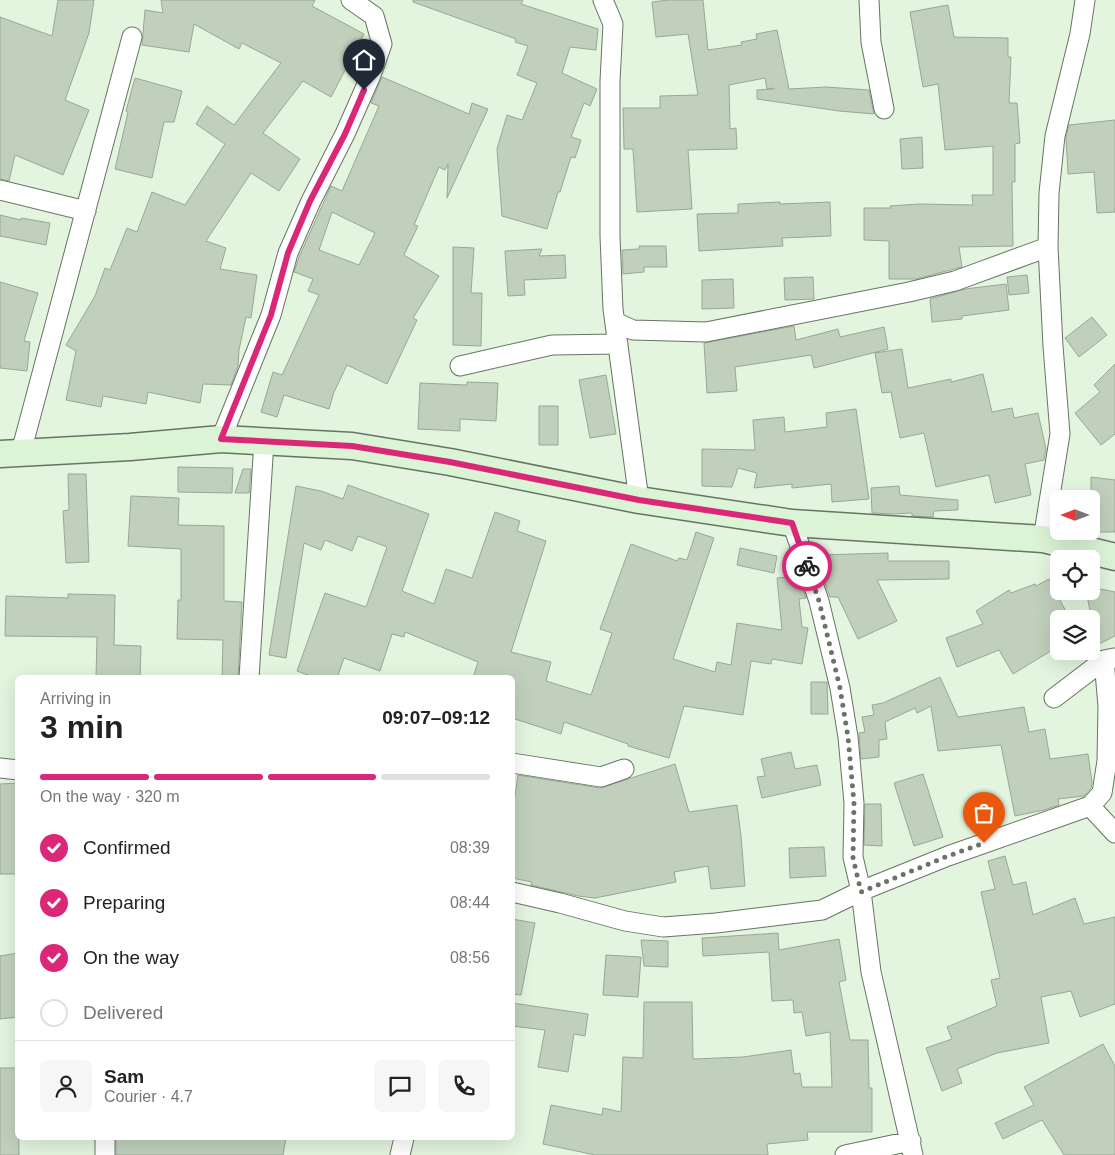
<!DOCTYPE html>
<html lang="en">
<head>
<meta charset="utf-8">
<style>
	:root { --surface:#fff; --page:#f6f6f6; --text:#222; --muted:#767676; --line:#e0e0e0; --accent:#db2777 }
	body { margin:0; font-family:Arial,sans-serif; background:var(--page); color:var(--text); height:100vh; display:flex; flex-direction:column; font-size:19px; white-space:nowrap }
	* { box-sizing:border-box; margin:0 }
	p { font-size:16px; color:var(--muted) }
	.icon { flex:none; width:28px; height:28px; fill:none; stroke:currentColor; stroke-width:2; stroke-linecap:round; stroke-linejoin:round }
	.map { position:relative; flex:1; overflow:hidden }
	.details { position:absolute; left:15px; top:675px; width:500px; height:465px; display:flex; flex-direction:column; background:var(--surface); border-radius:8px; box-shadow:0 5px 20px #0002 }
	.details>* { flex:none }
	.needle { width:32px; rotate:270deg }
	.buttons { position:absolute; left:1050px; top:490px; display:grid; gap:10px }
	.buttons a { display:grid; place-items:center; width:50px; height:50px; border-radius:8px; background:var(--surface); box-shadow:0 5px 20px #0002; font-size:25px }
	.pin { position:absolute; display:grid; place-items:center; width:42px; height:42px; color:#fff; margin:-51px -21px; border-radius:50% 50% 50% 0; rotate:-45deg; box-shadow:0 0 5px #0007 }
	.pin .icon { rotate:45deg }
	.courier { position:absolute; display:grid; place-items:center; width:50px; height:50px; margin:-25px; border:4px solid #db2777; border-radius:50%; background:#fff; color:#222; box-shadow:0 1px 6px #0007 }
	.summary em { font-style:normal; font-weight:800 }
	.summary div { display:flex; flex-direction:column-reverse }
	.summary { display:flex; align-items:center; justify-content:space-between; height:85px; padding:0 25px }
	h1 { font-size:32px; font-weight:800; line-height:38px }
	.bar { display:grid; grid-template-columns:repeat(4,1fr); gap:8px 5px; align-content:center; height:60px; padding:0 25px }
	.bar i { height:6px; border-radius:4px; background:var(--line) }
	.bar .on { background:var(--accent) }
	.bar p { grid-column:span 4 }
	.line { display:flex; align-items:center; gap:12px; padding:0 25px; border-top:1px solid var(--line) }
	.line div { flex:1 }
	.round { display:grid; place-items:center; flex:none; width:52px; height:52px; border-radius:8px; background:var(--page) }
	ol { padding:0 25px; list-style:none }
	li { display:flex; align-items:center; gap:15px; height:55px }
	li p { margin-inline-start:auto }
	li .icon { padding:5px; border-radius:50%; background:var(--accent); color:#fff; stroke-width:4 }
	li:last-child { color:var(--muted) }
	li i { width:28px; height:28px; border:2px solid var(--line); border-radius:50% }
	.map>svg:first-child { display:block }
	.building { fill:#c0d0bc; stroke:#98a894; fill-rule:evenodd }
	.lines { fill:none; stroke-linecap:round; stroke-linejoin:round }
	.street-casing { stroke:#667563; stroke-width:21 }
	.secondary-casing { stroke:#667563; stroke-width:29 }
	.street { stroke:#fff; stroke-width:19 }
	.secondary { stroke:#dbf4d6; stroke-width:26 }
	.done { stroke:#697367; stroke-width:5; stroke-dasharray:0 9 }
	.route { stroke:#db2777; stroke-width:6 }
</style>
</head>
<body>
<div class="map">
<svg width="1115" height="1155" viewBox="0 0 1115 1155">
	<rect width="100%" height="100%" fill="#e3f4df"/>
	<!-- building -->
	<path class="building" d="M58 0H94L89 33 65 100 89 110 63 175 15 155 9 181 0 179V17L52 36Z
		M161 0H315L312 6 364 34 331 97 303 81 263 133 300 159 279 191 251 173 206 241 226 248 220 269 257 275 251 318 246 317 239 350 238 366 231 385 203 384 200 403 148 392 146 404 103 396 101 407 66 400 76 351 66 345 95 296 105 268 110 270 127 228 137 232 152 192 185 205 225 144 196 124 207 106 234 125 281 63 242 43 239 49 194 24 189 52 142 45 145 10 163 13Z
		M413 0H523L521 4 598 29 596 50 570 47 562 73 597 89 590 106 584 103 571 137 581 140 575 158 571 157 560 192H558L547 229 502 216 497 149 507 115 522 120 537 83 517 75 528 46 515 42 516 39 413 2Z
		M668 0H703L708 50 742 45 741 42 757 39 756 34 777 30 789 89 826 87 869 90 874 114 839 111 757 99V90L774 89V88L767 89 765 78 729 85 730 129 736 128 737 149 688 150 692 209 637 212 633 149H624L623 108H660V96L698 95 688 34 656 37 652 2Z
		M948 5 954 37 1008 38V57H1011L1009 103H1017L1020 143 1015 144V182H1012L1013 246 959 247 962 267 916 279H889V241L864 240V208H891L890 206 919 204 973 205 972 195H993V146L945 150 938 84 923 87 910 12Z
		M382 77 469 114 472 103 488 109 447 198 448 164 445 170 439 167 414 225 418 226 404 255 439 276 413 318 417 320 387 384 347 365 334 392 329 409 284 395 277 417 261 412 273 372 282 375 319 295 308 291 313 279 294 272 299 257 331 186 342 191 379 106 371 103ZM332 212 375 233 359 265 319 250Z
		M135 78 182 91 174 122H164L152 178 115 169 128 112 126 111Z
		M1115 120V212L1097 213 1094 172 1068 174 1066 137 1069 125Z
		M922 137 923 168 902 169 900 139Z
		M780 202V204L830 202 831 236 782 238 783 246 699 251 697 214 738 213V204Z
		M0 215 21 220V218L50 223 46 245 0 236Z
		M639 246H666L667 267H644V272L623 274 622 250 639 249Z
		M453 247 474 248 471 293H482L481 346 453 345Z
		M542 249 539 256 565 255 566 278 524 280 525 295 508 296 505 251Z
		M1027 275 1029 293 1009 295 1007 277Z
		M813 277 814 299 785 300 784 278Z
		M733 279 734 308 702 309V280Z
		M0 282 38 293 24 341 30 342 27 371 0 368Z
		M1006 284 1009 310 962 316V319L932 322 930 299 965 289Z
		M1092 317 1107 335 1079 357 1065 338Z
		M794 326 796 340 838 329 840 337 884 327 888 349 814 368 811 355 735 367 737 391 707 393 704 343Z
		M902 349 908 388 951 379V382L983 374 992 412 1012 408 1014 418 1038 413 1046 449 1044 460 1025 464 1031 495 995 503 989 475 936 487 924 433 900 438 891 392 882 393 875 353Z
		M1115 364V434L1101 445 1075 413 1100 392 1094 385Z
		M606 375 616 434 590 438 579 380Z
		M467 382 498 383 496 421 460 419V431L418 429 420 383 467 385Z
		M539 406H558V445H539Z
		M856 409 869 499 832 502 831 484 792 488V484L754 488 757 473 738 468 732 487 702 486V449L755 450 753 420 784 417 785 432 827 427 826 413Z
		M178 467 233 468 232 493 178 492Z
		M243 469H251L249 493H235Z
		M68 474H86L89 562 66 563 63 511 69 510Z
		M1091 477 1115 480V532H1091Z
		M348 485 429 514 402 591 434 604 446 569 472 578 495 512 520 521 517 531 546 541 511 652 551 662 546 681 591 695 612 633 600 629 631 544 677 561 679 558 687 560 696 532 714 538 673 659 715 672 717 662 731 665 737 623 782 630 777 578 799 576 806 598 799 599 802 627 808 628 802 664 772 659 771 664 751 661 743 715 684 706 669 758 628 746V744L564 722 561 734 512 718V678H473L478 662 405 632 404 637 392 634 380 671 344 658 337 678H316L297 671 325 593 366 607 387 547 358 536 352 551 325 540 321 550 304 543 286 658 269 655 296 486 321 491 343 499Z
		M899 486 900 495 958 500V510L934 511 933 517 912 516V513L893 514 872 513 871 488Z
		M131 496 179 498 178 525 224 526V601L242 602 238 678H222L223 640 177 639 178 600H181V549L128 546Z
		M740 548 777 556 774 573 737 565Z
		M888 553V561H949V579L877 580 897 621 858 639 838 597H830L820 569 819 555Z
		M1049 579 1070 619H1059V646L1013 674 999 650 957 667 946 638 983 624 976 611 1009 590 1011 593 1035 584 1036 586Z
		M1091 587 1115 592V636L1097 645 1086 591H1091Z
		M68 594 115 595 114 645 141 646 140 678H96L97 637 5 636 6 596 68 598Z
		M940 677 958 717 1024 707 1029 732 1045 729 1050 759 1088 754 1092 782 1091 788 1084 796 1058 799 1059 805 1044 810 1015 816 1001 745 938 751 931 706 917 713 915 708 885 722 887 739 879 740V757L861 759 859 733 865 732 862 717 874 715 872 705 883 703Z
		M811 682H827L828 714H811Z
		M791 752 795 769 817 765 821 785 762 798 757 777 765 776 761 759Z
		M675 764 689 812 737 805 741 836 745 886 711 889 708 866 674 872 676 882 595 898 578 896 531 885 532 882 512 878V817L518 775 600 788Z
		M923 774 943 837 914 846 894 783Z
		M18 783V874H0V784Z
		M865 804H881L882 846 864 845Z
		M824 847 826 876 790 878 789 848Z
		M1005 856 1013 885 1026 882 1033 915 1075 898 1084 924 1115 917V1004L1080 1017 1071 991 1041 997 1049 1043 997 1053 957 1069 962 1083 942 1091 926 1048 952 1039 947 1027 997 1006 991 980 1000 978 981 892 995 889 988 861Z
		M512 919 535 923 521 995 512 994Z
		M778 933 779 950 839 939 846 980 839 982 850 1040H868L869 1088H872V1132H807L808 1140 767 1144 768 1155H595L543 1144 551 1105 602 1115 603 1108 621 1112 623 1057 643 1058 644 1002H692L693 1059 743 1057 791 1050 794 1074 800 1073 802 1087H832L830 1032 806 1036 802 1012 794 1013 793 1000 772 1001 769 952 703 956 702 938Z
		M641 940 668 941V967L644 966Z
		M18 953V1017L0 1019V956Z
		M606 955 641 957 638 997 603 995Z
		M512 1003 588 1014 585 1036 574 1034 568 1072 538 1067 545 1030 512 1026Z
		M1103 1044 1115 1066V1155H1064L1042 1120 1003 1139 995 1123 1034 1105 1024 1087Z
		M0 1068H18L19 1155H0Z
		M116 1138H286L283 1155H116Z"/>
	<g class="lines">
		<defs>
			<path id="street" d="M603 0 613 24 610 81V236L613 309 639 500
				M869 0 871 42 884 109
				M0 190 86 211
				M615 322 633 330 706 332 909 292 955 281 1048 247
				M460 366 552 345 618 344
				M221 439 271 315 288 253 311 201 345 134 371 75 382 44 374 16 351 0
				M21 452 132 37
				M792 523 819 601 840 688 848 737 854 803 853 857 861 891 871 972 913 1155
				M1043 539 1060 434 1053 346 1048 247 1049 193 1055 136 1080 34 1085 0
				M249 678 264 441
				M1054 698 1104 660 1114 658
				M512 763 601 777 624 769
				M0 768 18 770
				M1090 806 1115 833
				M512 892 560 903 625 921 663 927 716 923 822 910 861 891 948 856 1090 806 1102 793 1107 761 1108 706 1104 660
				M105 1155V1138
				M400 1155 404 1138
				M845 1155 911 1141"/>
			<path id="secondary" d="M0 454 130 447 221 439 352 446 450 462 639 500 792 523 1043 539 1115 557"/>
		</defs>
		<!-- street casing -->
		<use href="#street" class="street-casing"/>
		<!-- secondary casing -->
		<use href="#secondary" class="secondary-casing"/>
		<!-- street -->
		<use href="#street" class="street"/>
		<!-- secondary -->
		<use href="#secondary" class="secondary"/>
	</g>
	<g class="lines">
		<!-- done -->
		<path class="done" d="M807 566 819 601 840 688 848 737 854 803 853 858 861 892 948 856 984 843"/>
		<!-- route -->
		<path class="route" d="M364 90 345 134 310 201 288 253 271 315 221 439 352 446 450 462 639 500 792 523 807 566"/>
	</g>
</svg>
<div class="buttons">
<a><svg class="needle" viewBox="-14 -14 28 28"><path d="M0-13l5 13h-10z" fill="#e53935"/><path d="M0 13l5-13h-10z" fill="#767676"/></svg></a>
<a><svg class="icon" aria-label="locate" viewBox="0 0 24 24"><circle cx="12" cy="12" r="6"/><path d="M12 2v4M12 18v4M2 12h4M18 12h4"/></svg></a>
<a><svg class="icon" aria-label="layers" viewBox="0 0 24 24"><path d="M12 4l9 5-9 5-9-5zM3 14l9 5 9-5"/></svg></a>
</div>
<div class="pin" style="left:984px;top:843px;background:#ea580c"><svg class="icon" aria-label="bag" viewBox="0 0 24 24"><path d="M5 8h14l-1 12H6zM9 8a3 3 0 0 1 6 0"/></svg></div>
<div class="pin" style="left:364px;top:90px;background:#1f2937"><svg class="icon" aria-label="home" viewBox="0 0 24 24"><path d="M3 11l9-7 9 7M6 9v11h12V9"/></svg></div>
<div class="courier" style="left:807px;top:566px"><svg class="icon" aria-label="bike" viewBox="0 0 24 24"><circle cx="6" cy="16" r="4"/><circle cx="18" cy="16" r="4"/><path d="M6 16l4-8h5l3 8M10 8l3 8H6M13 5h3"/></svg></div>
<section class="details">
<div class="summary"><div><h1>3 min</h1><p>Arriving in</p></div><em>09:07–09:12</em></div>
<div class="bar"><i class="on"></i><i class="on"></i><i class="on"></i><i></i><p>On the way · 320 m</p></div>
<ol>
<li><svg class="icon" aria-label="check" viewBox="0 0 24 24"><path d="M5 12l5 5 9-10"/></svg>Confirmed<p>08:39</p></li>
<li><svg class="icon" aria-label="check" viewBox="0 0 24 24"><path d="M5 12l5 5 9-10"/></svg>Preparing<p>08:44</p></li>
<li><svg class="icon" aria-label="check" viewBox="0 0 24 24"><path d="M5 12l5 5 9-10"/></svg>On the way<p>08:56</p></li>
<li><i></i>Delivered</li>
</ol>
<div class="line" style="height:90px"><a class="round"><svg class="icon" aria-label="person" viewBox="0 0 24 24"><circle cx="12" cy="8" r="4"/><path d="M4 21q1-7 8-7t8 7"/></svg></a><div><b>Sam</b><p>Courier · 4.7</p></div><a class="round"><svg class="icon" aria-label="chat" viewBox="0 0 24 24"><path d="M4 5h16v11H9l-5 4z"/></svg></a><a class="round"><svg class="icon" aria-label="phone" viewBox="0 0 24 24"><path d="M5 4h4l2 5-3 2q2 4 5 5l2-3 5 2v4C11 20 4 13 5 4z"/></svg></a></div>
</section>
</div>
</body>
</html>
